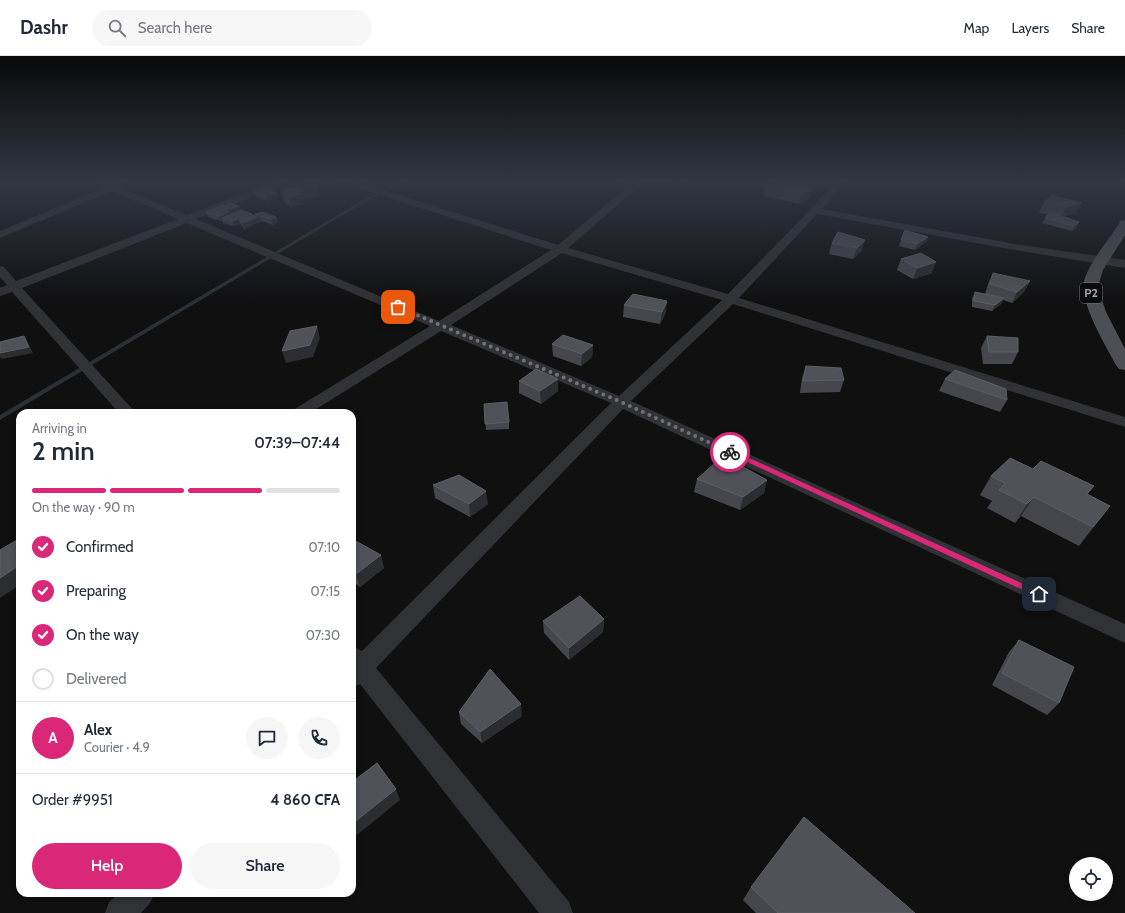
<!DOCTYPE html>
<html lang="en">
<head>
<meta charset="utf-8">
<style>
	:root { --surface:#fff; --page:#f6f6f7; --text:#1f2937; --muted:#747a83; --line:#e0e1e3; --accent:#db2777 }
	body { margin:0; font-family:Cabin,sans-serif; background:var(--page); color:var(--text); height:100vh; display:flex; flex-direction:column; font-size:15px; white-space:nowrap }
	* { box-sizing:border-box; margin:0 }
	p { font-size:13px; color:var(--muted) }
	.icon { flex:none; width:22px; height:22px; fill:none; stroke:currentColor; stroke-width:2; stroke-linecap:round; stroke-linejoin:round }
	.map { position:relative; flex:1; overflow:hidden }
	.panel { position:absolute; left:16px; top:353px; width:340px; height:488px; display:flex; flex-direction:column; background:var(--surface); border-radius:12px; box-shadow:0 2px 6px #0003 }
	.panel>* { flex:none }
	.fabs { position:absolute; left:1069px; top:801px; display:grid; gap:8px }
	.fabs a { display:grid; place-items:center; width:44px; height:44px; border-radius:50%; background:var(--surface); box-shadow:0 2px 6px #0003; font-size:20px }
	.pin { position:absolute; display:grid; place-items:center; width:34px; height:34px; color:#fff; margin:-17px; border-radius:8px; box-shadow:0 2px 6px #0006 }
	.courier { position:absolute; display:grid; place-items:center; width:40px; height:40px; margin:-20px; border:3px solid #db2777; border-radius:50%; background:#fff; color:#222; box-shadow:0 1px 5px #0007 }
	.summary em { font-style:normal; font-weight:600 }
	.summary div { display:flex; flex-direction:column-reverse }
	.summary { display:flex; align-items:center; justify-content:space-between; height:68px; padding:0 16px }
	h1 { font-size:26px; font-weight:600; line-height:30px }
	.bar { display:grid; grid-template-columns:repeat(4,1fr); gap:6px 4px; align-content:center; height:48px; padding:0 16px }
	.bar i { height:5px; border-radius:3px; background:var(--line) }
	.bar .selected { background:var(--accent) }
	.bar p { grid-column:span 4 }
	.line { display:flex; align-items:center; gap:10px; padding:0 16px; border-top:1px solid var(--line) }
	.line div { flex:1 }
	.round { display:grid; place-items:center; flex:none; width:42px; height:42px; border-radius:21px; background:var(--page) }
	ol { padding:0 16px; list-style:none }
	li { display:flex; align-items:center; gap:12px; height:44px }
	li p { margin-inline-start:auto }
	li .icon { padding:4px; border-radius:50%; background:var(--accent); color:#fff; stroke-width:4 }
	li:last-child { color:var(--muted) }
	li i { width:22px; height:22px; border:2px solid var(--line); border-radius:50% }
	.action { display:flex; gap:8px; margin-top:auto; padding:8px 16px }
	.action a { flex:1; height:46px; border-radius:24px; background:var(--accent); color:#fff; font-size:16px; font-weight:600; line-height:46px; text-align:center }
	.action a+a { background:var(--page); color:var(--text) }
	header { display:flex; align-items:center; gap:24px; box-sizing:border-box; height:56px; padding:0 20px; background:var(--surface); border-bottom:1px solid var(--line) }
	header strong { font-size:19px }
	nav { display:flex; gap:22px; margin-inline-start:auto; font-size:14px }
	.search { width:280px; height:36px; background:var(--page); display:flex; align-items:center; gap:10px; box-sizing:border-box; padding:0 14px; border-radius:22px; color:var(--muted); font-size:15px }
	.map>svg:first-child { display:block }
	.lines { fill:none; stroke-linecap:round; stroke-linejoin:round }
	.stream { fill:#293137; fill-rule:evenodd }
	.minor { fill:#313236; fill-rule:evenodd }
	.primary { fill:#4d4f55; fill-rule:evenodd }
	.wall { fill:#46474c }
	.shaded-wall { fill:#2c2d30 }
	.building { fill:#505257; stroke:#5c5f65 }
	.route { fill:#db2777 }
	.done { stroke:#6e727a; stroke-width:4; stroke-dasharray:0 7.2 }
	.labels { text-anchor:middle; stroke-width:4; stroke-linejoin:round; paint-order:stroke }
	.shield { fill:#0b0b0c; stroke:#747880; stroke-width:1 }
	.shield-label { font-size:12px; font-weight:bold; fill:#a1a7b2 }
</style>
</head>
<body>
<header>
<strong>Dashr</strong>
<div class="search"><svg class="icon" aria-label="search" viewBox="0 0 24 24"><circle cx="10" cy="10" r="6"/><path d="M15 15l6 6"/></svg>Search here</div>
<nav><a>Map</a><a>Layers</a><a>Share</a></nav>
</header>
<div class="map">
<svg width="1125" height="857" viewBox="0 0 1125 857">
	<rect width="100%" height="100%" fill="#101011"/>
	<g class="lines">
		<!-- stream -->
		<path class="stream" d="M400 127H405L390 133 353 153 0 364V359L351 151 388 131Z
			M619 127 676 128 691 127 676 130 621 128Z
			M800 127H848L846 128 816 129Z"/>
		<!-- minor -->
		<path class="minor" d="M96 127C105 127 114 127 122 127L124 129 121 132 187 159 271 127H284L282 129 196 163 439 265 551 194 349 129 347 127H361L558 189 632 127H643L568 192 728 238 811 153 834 127H844L822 153 1015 188 1125 204V212L1015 194 817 158 739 242 1125 361V371L733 248 631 345 1125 568V587L623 353 376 612 569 846 573 857H539L360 628 352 631V590L362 595 611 347 441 275 310 357H291L293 354 430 270 187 167 22 232 136 357H119L12 236 0 240V232L7 229 0 221V210L4 211 16 225 178 163 112 135 0 182V175L104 132ZM562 197 722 244 619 340 451 269Z
			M119 837H155L150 847 141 857H105L109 846Z"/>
		<!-- primary -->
		<path class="primary" d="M1125 164V179L1103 214 1099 227V235L1106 256 1125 293V314L1119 313 1116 309C1106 290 1080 248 1084 226 1087 210 1109 183 1119 168L1120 165Z"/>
	</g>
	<!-- wall -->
	<path class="wall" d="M318 127H339L340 128 327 132 318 129Z
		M765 130 813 132 810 142 799 148 763 140Z
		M281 134 320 141 302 143 304 148 291 151 283 144Z
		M254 136 279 141 267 145 256 141Z
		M1052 139 1076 157 1063 160 1079 166 1077 171 1072 175 1042 167 1045 162 1048 158 1039 157 1044 147Z
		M239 150 240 154 252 159 276 161 278 166 273 169 262 165 244 173 241 169V168L234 170 223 167 222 164 221 165 208 161 206 156Z
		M905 174 928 181 926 186 915 194 899 190Z
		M838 176 862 194 853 203 829 198 832 187Z
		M901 203 932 217 913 223 897 214Z
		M993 217 1030 225 1024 236 1012 247 1003 244 1001 248 992 255 972 251V242L975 236 985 238 988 228Z
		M624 249 666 256 660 268 623 261Z
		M987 280 1018 296 1012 308H983L981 292Z
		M552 288 593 289 592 301 581 310 553 300Z
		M806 310 844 324 840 336 800 337 802 322Z
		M945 323 1007 344 1000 356 939 335Z
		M519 325 558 335 541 348 519 337Z
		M484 348 509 366V373L486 374Z
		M991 420 1088 439 1110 450 1079 490 1021 460 1015 467 987 452 992 445 980 439Z
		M697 423 767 424 764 437 740 454 694 436Z
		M433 429 488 448 470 461 435 442Z
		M352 483 384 512 360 531 352 525Z
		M604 563 603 576 569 604 544 577 543 565Z
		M1019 584 1059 647 1047 659 992 629 1009 596Z
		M459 656 522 660 482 687 461 668Z
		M751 831 915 857H756L743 844Z"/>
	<!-- shaded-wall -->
	<path class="shaded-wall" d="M328 127H339L340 128 327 132 326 128Z
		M318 131 320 141 302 143 304 148 291 151 289 141 299 133Z
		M813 132 810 142 799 148 801 138Z
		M277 136 279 141 267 145 265 140Z
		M1081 147 1076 157 1061 161 1066 151Z
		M239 150 241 155 222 162V164L221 165 219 160 227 154Z
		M252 158 253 163 239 164 241 168 234 170 232 165Z
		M260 160 262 165 244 173 242 167Z
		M276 161 278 166 273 169 271 163Z
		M1079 166 1077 171 1072 175 1074 170Z
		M928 181 926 186 915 194 917 188Z
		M865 184 862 194 853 203 857 192Z
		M936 206 932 217 913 223 917 212Z
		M1030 225 1024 236 1012 247 1017 236Z
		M1004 242 1001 248 992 255 995 249Z
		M667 245 666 256 660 268 662 256Z
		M317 270 320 282 313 301 286 307 282 295Z
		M24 280 33 297 2 303 0 301V297Z
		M593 289 592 301 581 310 582 298Z
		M558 323V335L541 348 540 335Z
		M767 424 764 437 740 454 743 441Z
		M486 435 488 448 470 461 469 448Z
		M1034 441 1021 460 1015 467 1027 448Z
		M381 499 384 512 360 531 356 518Z
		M20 509V529L0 542V522Z
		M604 563 603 576 569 604V592Z
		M521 648 522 660 482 687 480 676Z
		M396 733 400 744 352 783V768Z"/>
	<!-- building -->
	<path class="building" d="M315 127 318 131 299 133 301 138 289 141 281 134Z
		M774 127H800L813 132 801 138 765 130Z
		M267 132 277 136 265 140 254 136Z
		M1052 139 1081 147 1066 151 1044 147Z
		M230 147 239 150 227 154 229 156 219 160 206 156Z
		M241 154 252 158 232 165 222 162Z
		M262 156 276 161 271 163 260 160 242 167 239 164Z
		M1050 156 1079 166 1074 170 1045 162Z
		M905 174 928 181 917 188 901 184Z
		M838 176 865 184 857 192 832 187Z
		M921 197 936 206 917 212 901 203Z
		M993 217 1030 225 1017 236 990 228Z
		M975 236 1004 242 995 249 974 245Z
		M633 238 667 245 662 256 624 249Z
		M317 270 310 289 282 295 290 275Z
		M563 279 593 289 582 298 552 288Z
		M24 280 29 291 0 297V286Z
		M987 280 1018 282V296H989Z
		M806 310 841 312 844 324 803 325Z
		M536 313 558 323 540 335 519 325Z
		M955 314 1006 333 1007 344 945 323Z
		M507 346 509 366 485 368 484 348Z
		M723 400 767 424 743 441 697 423Z
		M1010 402 1033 413 1041 405 1094 430 1087 438 1110 450 1093 471 1034 441 1027 448 999 434 1005 427 991 420Z
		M459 419 486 435 469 448 433 429Z
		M352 483 381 499 356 518 352 515Z
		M17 484 20 486V509L0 522V494Z
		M580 540 604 563 569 592 543 565Z
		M1019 584 1074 611 1059 647 1002 617Z
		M490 613 521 648 480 676 459 656Z
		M377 707 396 733 352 768V726Z
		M804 761 915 857H778L751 831Z"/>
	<!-- sky -->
	<linearGradient id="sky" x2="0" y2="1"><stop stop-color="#090909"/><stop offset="0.51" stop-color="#313743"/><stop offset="1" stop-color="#313743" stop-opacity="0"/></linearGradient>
	<rect width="1125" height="247" fill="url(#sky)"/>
	<!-- route -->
	<path class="route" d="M728 394H732L1041 536 1043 538 1039 541 1036 540 728 397Z"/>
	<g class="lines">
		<!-- done -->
		<path class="done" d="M398 251 621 346 730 396"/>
	</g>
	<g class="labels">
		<!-- shield labels -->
		<rect class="shield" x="1080" y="227" width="22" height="20" rx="3"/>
		<g class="shield-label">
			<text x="1091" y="241">P2</text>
		</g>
	</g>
</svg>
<div class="fabs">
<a><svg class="icon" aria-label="locate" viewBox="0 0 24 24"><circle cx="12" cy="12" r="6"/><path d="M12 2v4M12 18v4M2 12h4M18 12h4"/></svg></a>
</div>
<div class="pin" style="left:398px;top:251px;background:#ea580c"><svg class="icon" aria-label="bag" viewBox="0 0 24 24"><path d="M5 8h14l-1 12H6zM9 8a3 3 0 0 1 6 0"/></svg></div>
<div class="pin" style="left:1039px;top:538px;background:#1f2937"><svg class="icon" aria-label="home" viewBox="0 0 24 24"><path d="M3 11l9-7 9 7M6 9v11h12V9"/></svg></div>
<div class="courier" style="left:730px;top:396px"><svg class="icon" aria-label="bike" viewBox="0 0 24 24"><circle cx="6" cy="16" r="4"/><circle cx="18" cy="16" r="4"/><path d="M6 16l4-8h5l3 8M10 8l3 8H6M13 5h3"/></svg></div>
<section class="panel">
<div class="summary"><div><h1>2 min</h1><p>Arriving in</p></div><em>07:39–07:44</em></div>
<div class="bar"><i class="selected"></i><i class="selected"></i><i class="selected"></i><i></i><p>On the way · 90 m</p></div>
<ol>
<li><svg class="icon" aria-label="check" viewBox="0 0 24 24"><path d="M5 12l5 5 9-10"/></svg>Confirmed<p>07:10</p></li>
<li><svg class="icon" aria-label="check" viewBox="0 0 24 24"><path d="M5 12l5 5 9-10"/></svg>Preparing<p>07:15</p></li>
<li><svg class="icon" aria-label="check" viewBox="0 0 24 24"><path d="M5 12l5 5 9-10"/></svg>On the way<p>07:30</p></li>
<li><i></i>Delivered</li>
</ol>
<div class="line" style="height:72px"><b class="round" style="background:var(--accent);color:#fff">A</b><div><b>Alex</b><p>Courier · 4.9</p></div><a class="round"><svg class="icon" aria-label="chat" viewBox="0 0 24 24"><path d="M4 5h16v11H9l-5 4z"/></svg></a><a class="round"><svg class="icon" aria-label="phone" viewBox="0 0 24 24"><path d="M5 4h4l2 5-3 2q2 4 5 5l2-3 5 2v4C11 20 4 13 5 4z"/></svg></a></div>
<div class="line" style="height:52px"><div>Order #9951</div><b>4 860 CFA</b></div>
<div class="action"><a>Help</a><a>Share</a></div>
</section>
</div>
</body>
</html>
